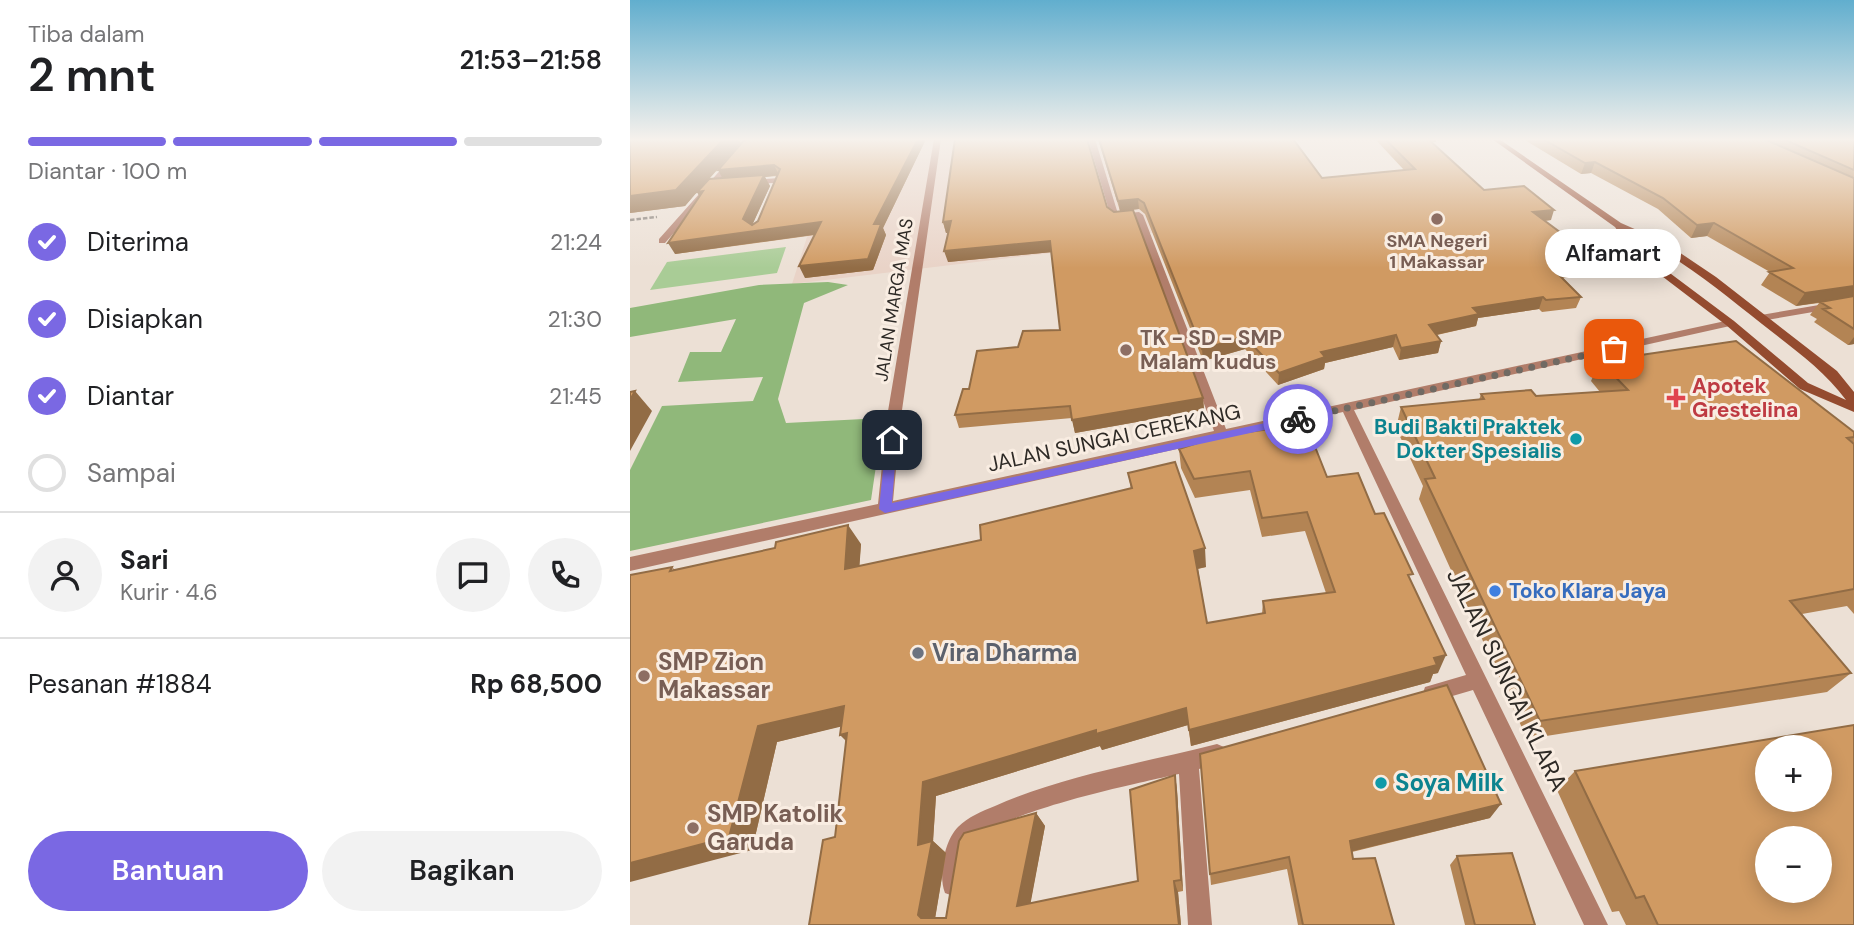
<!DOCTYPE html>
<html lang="id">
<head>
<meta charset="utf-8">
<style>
	:root { --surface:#fff; --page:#f2f2f2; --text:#202124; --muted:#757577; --line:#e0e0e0; --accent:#7a68e3 }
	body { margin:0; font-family:"DM Sans",sans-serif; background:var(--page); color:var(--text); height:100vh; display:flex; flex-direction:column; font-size:26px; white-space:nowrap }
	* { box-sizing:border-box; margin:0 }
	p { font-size:23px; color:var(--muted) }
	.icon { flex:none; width:38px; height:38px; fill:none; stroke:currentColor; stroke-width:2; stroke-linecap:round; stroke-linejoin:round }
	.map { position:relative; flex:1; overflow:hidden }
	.sheet { display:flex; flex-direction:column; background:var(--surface); width:630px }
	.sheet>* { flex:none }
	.tools { position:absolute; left:1125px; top:735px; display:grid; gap:14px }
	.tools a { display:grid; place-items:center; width:77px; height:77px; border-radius:50%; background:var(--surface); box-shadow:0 4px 18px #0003; font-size:35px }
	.pin { position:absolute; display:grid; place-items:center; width:60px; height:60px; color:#fff; margin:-30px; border-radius:14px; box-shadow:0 4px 10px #0006 }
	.courier { position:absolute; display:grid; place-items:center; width:70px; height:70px; margin:-35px; border:5px solid #7a68e3; border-radius:50%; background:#fff; color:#222; box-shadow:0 2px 9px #0007 }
	.bubble { position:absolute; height:49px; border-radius:24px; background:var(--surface); box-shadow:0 4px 18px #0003; font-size:23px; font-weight:600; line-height:49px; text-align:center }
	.headline em { font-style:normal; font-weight:600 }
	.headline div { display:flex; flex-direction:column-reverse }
	.headline { display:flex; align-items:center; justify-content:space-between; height:119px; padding:0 28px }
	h1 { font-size:46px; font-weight:600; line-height:52px }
	.bar { display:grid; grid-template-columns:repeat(4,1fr); gap:10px 7px; align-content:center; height:84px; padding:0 28px }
	.bar i { height:9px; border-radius:5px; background:var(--line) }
	.bar .active { background:var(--accent) }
	.bar p { grid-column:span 4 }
	.line { display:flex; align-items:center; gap:18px; padding:0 28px; border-top:2px solid var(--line) }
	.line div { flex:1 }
	.round { display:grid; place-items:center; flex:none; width:74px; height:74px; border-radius:37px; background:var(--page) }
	ol { padding:0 28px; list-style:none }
	li { display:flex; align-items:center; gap:21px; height:77px }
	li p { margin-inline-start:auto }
	li .icon { padding:7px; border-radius:50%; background:var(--accent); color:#fff; stroke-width:4 }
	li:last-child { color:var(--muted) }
	li i { width:38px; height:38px; border:4px solid var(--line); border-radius:50% }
	.action { display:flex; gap:14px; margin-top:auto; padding:14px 28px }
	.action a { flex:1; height:80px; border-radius:42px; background:var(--accent); color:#fff; font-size:28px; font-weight:600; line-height:80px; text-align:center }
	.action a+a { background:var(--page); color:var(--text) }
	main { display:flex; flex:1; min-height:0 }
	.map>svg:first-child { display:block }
	.commercial { fill:#e9d3c7 }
	.green { fill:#a9cc96 }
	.forest { fill:#90b87a }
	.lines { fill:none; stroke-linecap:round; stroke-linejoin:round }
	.path { stroke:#857d76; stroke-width:2.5; stroke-dasharray:4.5 2; stroke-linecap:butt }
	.lane { fill:#b17d6a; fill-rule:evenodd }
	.street { fill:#b17d6a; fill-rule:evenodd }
	.secondary { fill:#944b2f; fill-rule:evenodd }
	.wall { fill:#b38454; fill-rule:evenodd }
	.shaded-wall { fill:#926c45 }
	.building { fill:#d09a62; stroke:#926c45; stroke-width:2; fill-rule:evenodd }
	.route { fill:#7a68e3 }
	.done { stroke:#706a63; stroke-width:7; stroke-dasharray:0 12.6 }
	.education-dot { fill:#8d6e63; stroke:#f9ede2; stroke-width:2.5 }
	.health-dot { fill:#e0444e; stroke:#f9ede2; stroke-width:2.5 }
	.culture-dot { fill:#0f9aa8; stroke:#f9ede2; stroke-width:2.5 }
	.shop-dot { fill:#3f7fe0; stroke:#f9ede2; stroke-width:2.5 }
	.worship-dot { fill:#6b7280; stroke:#f9ede2; stroke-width:2.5 }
	.labels { text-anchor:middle; stroke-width:6; stroke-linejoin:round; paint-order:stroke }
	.far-education-label { font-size:18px; font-weight:bold; fill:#785e54; stroke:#f9ede2 }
	.far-street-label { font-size:18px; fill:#2e2a26; stroke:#f9ede2 }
	.education-label { font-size:21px; font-weight:bold; fill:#785e54; stroke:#f9ede2; text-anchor:start }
	.health-label { font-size:21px; font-weight:bold; fill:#be3a42; stroke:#f9ede2; text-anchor:start }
	.culture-label { font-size:21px; font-weight:bold; fill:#0d838f; stroke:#f9ede2; text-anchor:end }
	.street-label { font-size:21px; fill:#2e2a26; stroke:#f9ede2 }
	.shop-label { font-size:21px; font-weight:bold; fill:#366cbe; stroke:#f9ede2; text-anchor:start }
	.near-worship-label { font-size:24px; font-weight:bold; fill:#5b616d; stroke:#f9ede2; text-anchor:start }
	.near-education-label { font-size:24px; font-weight:bold; fill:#785e54; stroke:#f9ede2; text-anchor:start }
	.near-street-label { font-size:24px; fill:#2e2a26; stroke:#f9ede2 }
	.near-culture-label { font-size:24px; font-weight:bold; fill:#0d838f; stroke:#f9ede2; text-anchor:start }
</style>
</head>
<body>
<main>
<section class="sheet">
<div class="headline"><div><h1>2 mnt</h1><p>Tiba dalam</p></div><em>21:53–21:58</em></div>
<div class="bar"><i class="active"></i><i class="active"></i><i class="active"></i><i></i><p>Diantar · 100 m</p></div>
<ol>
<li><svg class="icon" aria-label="check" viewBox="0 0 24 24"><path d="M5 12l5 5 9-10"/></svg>Diterima<p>21:24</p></li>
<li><svg class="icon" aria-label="check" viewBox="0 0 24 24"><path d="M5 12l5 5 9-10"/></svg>Disiapkan<p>21:30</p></li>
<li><svg class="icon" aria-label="check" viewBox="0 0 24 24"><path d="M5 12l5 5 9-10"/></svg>Diantar<p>21:45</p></li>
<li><i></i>Sampai</li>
</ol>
<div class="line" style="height:126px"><a class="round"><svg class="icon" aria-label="person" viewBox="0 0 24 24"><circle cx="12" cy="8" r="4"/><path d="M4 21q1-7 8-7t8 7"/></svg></a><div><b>Sari</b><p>Kurir · 4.6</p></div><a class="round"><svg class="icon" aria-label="chat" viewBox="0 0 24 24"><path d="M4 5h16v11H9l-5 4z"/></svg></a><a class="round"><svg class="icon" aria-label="phone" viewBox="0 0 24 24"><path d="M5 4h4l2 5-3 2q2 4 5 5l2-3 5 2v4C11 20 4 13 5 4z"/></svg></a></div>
<div class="line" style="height:91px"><div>Pesanan #1884</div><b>Rp 68,500</b></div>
<div class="action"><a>Bantuan</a><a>Bagikan</a></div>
</section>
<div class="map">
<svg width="1224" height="925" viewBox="0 0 1224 925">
	<rect width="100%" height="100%" fill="#ece0d5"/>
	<!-- commercial -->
	<path class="commercial" d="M219 139H524L547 234 467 231 463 248 162 284 192 190Z"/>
	<!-- green -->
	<path class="green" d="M156 247 147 273 20 290 37 262Z"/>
	<!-- forest -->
	<path class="forest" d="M198 282 218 285 174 303 148 399 156 423 253 418 241 500 0 551V470L32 406 123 401 133 377 48 382 60 352H91L106 319 0 337V308L129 285Z"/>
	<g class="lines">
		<!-- path -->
		<path class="path" d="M0 220 27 217"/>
		<!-- lane -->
		<path class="lane" d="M149 178 153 180 147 195 143 198 139 195 144 183 119 184 115 182 119 180Z"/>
		<!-- street -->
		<path class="street" d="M118 139H126L35 243H29V239Z
			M304 139H311L271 417 263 501 584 431 506 218 485 220 481 217 458 139H465L488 214 509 212 513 215 596 429 1100 320 1104 321V325L1100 326 724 410 978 925H954L843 690 802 702 795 699 793 693 795 687 836 675 713 412 0 571V557L248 504 257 417Z
			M1224 299V305L1131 321 1126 318 1131 315Z
			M587 744 594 747 597 754 594 761 569 769 582 925H558L549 774C509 783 360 813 341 846 333 860 337 878 331 893L323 896 315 893C308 876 314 841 328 827 338 817 352 811 365 806 435 775 513 763 587 744Z"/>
		<!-- secondary -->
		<path class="secondary" d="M862 139H869L991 223 1034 242 1086 277 1207 371 1224 392V412L1170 389 1096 325 1003 254 985 227ZM997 232C1047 255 1089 290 1132 324 1162 348 1193 369 1216 400L1178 383 1104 321 1009 250Z"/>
	</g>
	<!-- wall -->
	<path class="wall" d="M0 139 111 143 73 186 93 178 88 170 115 139H296L253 228 256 235 243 270 175 278 185 235 45 254 70 197 67 192 55 206 0 213ZM147 176 128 221 122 225 140 186 135 177Z
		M468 139H663L692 178 774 170 745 139H806V142H802L854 190 921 220 915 221 965 273 933 278 951 297 946 308 912 312 909 309 848 318 846 326 807 335 811 341 808 353 769 360 763 347 695 363 694 369 648 385 615 349 573 361 515 214 509 209 490 211Z
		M893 139H1224V344L1218 345 1184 322 1187 319 1180 315 1189 303 1166 306 1131 285 1140 272 1077 236 1061 238 1028 209 961 173 951 174Z
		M477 207 573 398 574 410 445 433 442 418 329 428 325 415 339 389 388 347 430 330 422 252 318 262V233H316L313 222Z
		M970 361 1224 432V614L1217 606 1172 614 1221 673 1197 692 897 739 789 499 793 486 766 428 771 407 849 400 851 394 906 396 970 392 961 381Z
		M549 449 697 477 745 514 781 581 808 673 803 674 800 682 561 746 558 725 472 750 470 746 306 796 303 841 316 853 305 918H316L406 813 415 826 400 904 508 881 545 775 547 790 553 891 548 892 551 925H179L205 837 216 741 211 726 147 742 122 850 42 567 45 570 231 544 229 566 351 540 501 489 498 473 576 567 568 569 577 623 632 614 633 601 696 593 675 531 632 537 620 490 565 498 551 468Z
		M570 754 860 818 722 852 723 859 764 925H668L657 869 581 885Z
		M945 771 1224 925H996L989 911 982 912 927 790Z
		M827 856 905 925H835L820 865Z"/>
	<!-- shaded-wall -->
	<path class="shaded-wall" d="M94 139H109L111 143 67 192 73 191V203L67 192 55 206 0 213V196Z
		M288 139H296L253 228 256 235 243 270 175 278 169 266 244 224Z
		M791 139H806V142L791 143Z
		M965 162 961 173 951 174 955 163Z
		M144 165 149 175 135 177 140 186 120 230 88 170Z
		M508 199 509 209 490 211 488 201Z
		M924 210 921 220 900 222 903 212Z
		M321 221 324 232 316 233 313 222Z
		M191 222 196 233 45 254 38 243Z
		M1084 223 1077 236 1061 238 1067 225Z
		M420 241 423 252 318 262 314 251Z
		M970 262 965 273 919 280 923 269Z
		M1224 286V297L1166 306 1175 293Z
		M913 297 909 309 848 318 846 326 796 337 799 325 843 308Z
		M766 335 763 347 695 363 694 369 648 385 649 373 691 352Z
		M615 337V349L573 361 572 349Z
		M1224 337V344L1218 345Z
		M811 341 808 353 769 360 771 348Z
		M5 391 22 411 0 451V400Z
		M573 398 574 410 445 433 442 420Z
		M218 525 231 544 228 588 215 569Z
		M575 548 576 567 566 569 564 551Z
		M816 655 808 673 803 674 800 682 561 746 559 730 804 658Z
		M214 706 230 722 147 742 122 850 0 882V863L128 726Z
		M556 708 558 725 472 750 470 746 306 796 303 841 316 853 304 925 291 918 288 915V845L293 782 466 730Z
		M217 733 226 751 210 735Z
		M545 775 547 790 553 891 551 880Z
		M871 804 860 818 715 853 720 841Z
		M406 813 415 826 398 917 387 906Z
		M544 881 548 892 551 925H549Z"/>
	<!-- building -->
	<path class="building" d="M0 139H94L46 190 0 196Z
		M115 139H288L244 224H251L238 259 169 266 191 222 38 243 73 191 67 192 79 179 134 175 113 219 122 225 128 221 150 169 144 165 88 170Z
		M325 139H457L477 207 484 212 503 210 573 398 442 420 440 406 325 415 333 389H339L347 351 388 347 393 331 430 330 420 241 314 251 321 221 313 222Z
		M469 139H663L692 178 785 169 755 139H798L854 190 894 186 924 210 903 212 970 262 923 269 951 297 916 300 913 297 843 308 849 314 799 325 811 341 771 348 766 335 691 352 695 357 649 373 615 337 572 349 514 203 508 199 488 201Z
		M913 139H1134L1224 178V286L1175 293 1139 272 1163 268 1084 223 1067 225 1033 198 965 162 955 163Z
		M1153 139H1224V170Z
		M1224 296V329L1193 309 1200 308 1190 302Z
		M1106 341 1224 432V437L1217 438 1224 444V589L1160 601 1221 673 910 721 795 479 805 478 771 407 854 399 851 394 901 390 906 396 998 390 970 361Z
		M5 391 0 400V392Z
		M676 424 697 477 728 473 745 514 754 513 783 574 778 575 816 655 804 658 807 665 559 730 556 708 466 734V730L293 782 288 845 302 841 288 915 291 918H316L329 841 334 833 406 813 387 906 508 881 500 790 545 775 551 880 544 881 549 925H179L193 840 205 837 217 733 210 735 214 706 128 726 99 837 0 863V575L42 567 40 571 145 548 146 542 218 525 215 569 351 540 350 525 502 488 498 473 545 462 575 548 564 551 577 623 635 613 633 601 705 592 677 512 632 518 620 471 564 479 549 449 589 436Z
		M817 685 871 804 720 841 723 859 745 858 764 925H673L659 857 580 874 570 754Z
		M1224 725V925H1028L1014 896 1006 898 945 771ZM1138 747H1190V800H1138ZM1138 838H1190V891H1138Z
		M882 853 905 925H845L827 856Z"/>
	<!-- sky -->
	<linearGradient id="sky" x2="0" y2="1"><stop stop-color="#61aece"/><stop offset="0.52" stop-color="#f6f1ec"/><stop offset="1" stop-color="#f6f1ec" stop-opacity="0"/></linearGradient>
	<rect width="1224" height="268" fill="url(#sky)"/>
	<!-- route -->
	<path class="route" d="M668 416 671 417V422L255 513 249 509 256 440 262 437 267 440 262 503Z"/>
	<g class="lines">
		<!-- done -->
		<path class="done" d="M668 419 984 349"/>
	</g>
	<!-- markers -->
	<g class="education-dot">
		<circle cx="807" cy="219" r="7"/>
		<circle cx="496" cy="350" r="7"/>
		<circle cx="14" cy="676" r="7"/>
		<circle cx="63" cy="828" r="7"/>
	</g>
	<path class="health-dot" d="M1042.5 387.5h7v7h7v7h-7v7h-7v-7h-7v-7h7z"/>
	<g class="culture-dot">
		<circle cx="946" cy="439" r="7"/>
		<circle cx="751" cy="783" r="7"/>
	</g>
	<circle class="shop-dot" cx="865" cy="591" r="7"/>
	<circle class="worship-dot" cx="288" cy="653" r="7"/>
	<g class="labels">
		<!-- far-education labels -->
		<g class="far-education-label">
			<text x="807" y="247">SMA Negeri<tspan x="807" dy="21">1 Makassar</tspan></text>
		</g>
		<!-- far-street labels -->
		<g class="far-street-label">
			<text transform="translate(264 300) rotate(-81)" y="6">JALAN MARGA MAS</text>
		</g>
		<!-- education labels -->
		<g class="education-label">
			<text x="510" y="345">TK - SD - SMP<tspan x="510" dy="24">Malam kudus</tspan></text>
		</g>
		<!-- health labels -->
		<g class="health-label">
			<text x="1062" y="393">Apotek<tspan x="1062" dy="24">Grestelina</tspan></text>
		</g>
		<!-- culture labels -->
		<g class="culture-label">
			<text x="932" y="434">Budi Bakti Praktek<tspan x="932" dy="24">Dokter Spesialis</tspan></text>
		</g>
		<!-- street labels -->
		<g class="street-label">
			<text transform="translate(484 438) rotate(-12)" y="7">JALAN SUNGAI CEREKANG</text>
		</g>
		<!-- shop labels -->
		<g class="shop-label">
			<text x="879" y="598">Toko Klara Jaya</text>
		</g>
		<!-- near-worship labels -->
		<g class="near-worship-label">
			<text x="302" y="661">Vira Dharma</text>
		</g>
		<!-- near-education labels -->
		<g class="near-education-label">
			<text x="28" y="670">SMP Zion<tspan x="28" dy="28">Makassar</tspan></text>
			<text x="77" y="822">SMP Katolik<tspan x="77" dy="28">Garuda</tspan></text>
		</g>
		<!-- near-street labels -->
		<g class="near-street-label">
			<text transform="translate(877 680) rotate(64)" y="8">JALAN SUNGAI KLARA</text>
		</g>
		<!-- near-culture labels -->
		<g class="near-culture-label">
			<text x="765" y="791">Soya Milk</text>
		</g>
	</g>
</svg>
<div class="tools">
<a>+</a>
<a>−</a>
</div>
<div class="pin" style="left:984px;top:349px;background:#ea580c"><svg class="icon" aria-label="bag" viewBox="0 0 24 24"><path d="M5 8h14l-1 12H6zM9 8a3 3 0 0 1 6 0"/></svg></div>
<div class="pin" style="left:262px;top:440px;background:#1f2937"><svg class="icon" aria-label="home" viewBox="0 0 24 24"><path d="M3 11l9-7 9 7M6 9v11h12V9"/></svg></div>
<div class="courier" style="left:668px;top:419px"><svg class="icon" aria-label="bike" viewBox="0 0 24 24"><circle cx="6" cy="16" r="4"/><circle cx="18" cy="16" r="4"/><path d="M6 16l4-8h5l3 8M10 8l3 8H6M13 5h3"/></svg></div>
<div class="bubble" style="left:915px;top:229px;width:136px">Alfamart</div>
</div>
</main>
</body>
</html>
